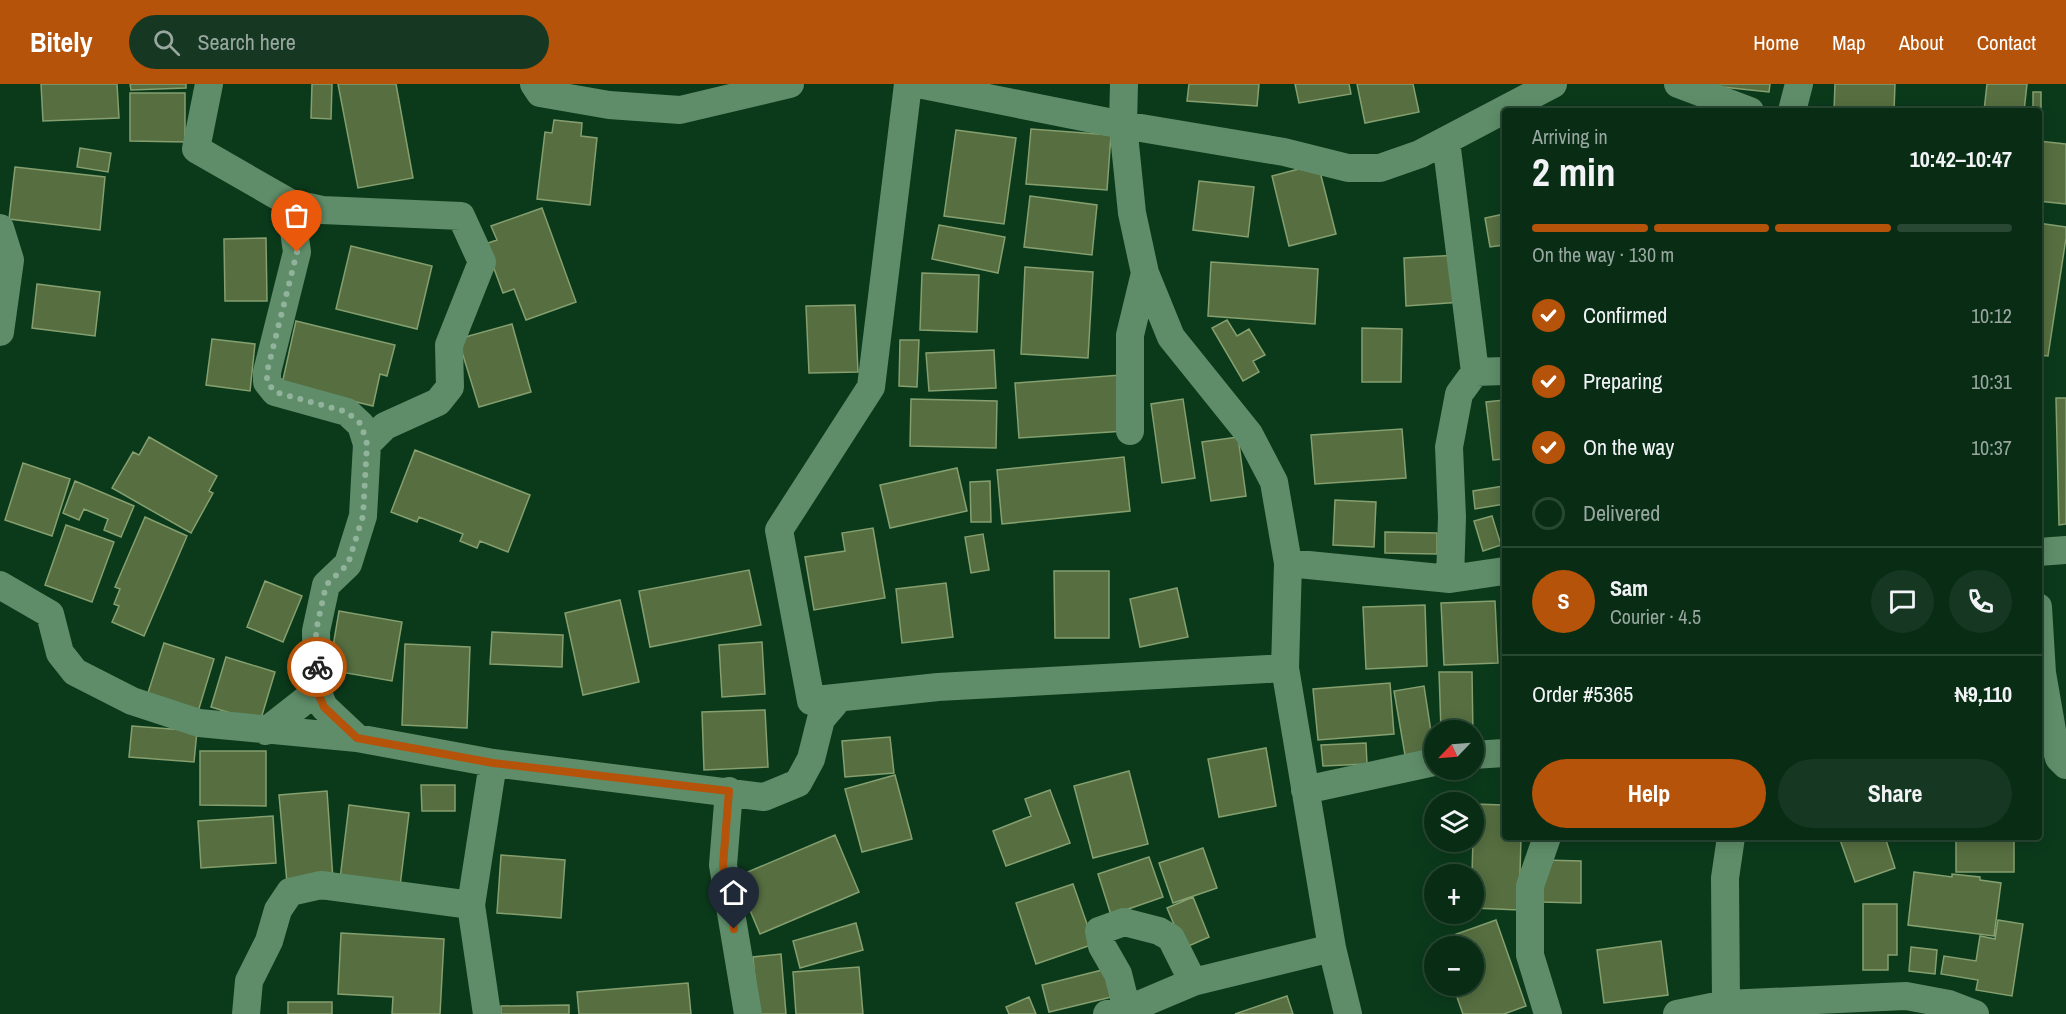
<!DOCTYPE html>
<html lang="en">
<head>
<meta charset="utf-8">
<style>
	:root { --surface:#082c14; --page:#163822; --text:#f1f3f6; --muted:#98a7a0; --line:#294834; --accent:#b45309 }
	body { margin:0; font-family:"Archivo Narrow",sans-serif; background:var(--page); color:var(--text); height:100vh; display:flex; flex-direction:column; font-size:22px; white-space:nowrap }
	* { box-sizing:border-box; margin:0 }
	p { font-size:20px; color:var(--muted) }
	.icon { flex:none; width:33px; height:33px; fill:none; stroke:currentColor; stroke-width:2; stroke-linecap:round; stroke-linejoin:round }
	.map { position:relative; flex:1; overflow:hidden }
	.details { position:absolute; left:1502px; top:24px; width:540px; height:732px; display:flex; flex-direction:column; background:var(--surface); border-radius:6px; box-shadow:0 3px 15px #0003,0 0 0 2px var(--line) }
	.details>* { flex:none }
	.needle { width:39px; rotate:245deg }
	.fabs { position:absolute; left:1424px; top:636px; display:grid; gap:12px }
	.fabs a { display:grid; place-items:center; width:60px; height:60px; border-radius:50%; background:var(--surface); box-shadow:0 3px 15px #0003,0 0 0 2px var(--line); font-size:30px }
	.pin { position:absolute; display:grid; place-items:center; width:51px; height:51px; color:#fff; margin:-62px -26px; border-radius:50% 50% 50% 0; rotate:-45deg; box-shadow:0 0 6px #0007 }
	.pin .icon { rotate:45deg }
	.courier { position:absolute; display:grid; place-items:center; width:60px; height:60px; margin:-30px; border:4px solid #b45309; border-radius:50%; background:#fff; color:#222; box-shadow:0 2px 8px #0007 }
	.headline em { font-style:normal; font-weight:700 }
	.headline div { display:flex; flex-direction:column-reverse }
	.headline { display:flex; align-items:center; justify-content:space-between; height:102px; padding:0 30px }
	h1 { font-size:39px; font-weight:700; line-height:45px }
	.bar { display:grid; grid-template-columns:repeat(4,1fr); gap:9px 6px; align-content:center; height:72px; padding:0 30px }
	.bar i { height:8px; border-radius:4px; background:var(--line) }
	.bar .on { background:var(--accent) }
	.bar p { grid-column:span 4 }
	.line { display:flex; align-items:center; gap:15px; padding:0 30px; border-top:2px solid var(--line) }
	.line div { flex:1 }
	.round { display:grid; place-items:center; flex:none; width:63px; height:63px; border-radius:32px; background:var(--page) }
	ol { padding:0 30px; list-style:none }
	li { display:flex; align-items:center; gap:18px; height:66px }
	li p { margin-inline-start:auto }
	li .icon { padding:6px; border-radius:50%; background:var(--accent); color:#fff; stroke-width:4 }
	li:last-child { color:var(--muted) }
	li i { width:33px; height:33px; border:3px solid var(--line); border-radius:50% }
	.button { display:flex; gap:12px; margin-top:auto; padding:12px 30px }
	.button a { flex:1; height:69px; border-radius:36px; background:var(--accent); color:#fff; font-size:24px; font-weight:700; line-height:69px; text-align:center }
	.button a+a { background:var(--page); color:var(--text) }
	header { display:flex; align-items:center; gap:36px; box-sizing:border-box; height:84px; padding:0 30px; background:var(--accent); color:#fff }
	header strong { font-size:28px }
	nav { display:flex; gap:33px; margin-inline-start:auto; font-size:21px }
	.search { width:420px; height:54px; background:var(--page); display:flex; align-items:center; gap:15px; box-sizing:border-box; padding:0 21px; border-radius:33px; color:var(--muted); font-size:22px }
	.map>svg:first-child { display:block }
	.building { fill:#566e40; stroke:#859f6f; stroke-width:1.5 }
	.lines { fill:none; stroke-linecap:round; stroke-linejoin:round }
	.street { stroke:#5f8d69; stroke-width:28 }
	.done { stroke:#92b39b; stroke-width:6; stroke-dasharray:0 10.8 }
	.route { stroke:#b45309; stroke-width:8 }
</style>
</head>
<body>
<header>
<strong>Bitely</strong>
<div class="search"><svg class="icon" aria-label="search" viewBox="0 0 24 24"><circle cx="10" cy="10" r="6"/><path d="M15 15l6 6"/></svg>Search here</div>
<nav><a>Home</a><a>Map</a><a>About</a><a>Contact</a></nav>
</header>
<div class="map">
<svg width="2066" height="930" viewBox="0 0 2066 930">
	<rect width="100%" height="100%" fill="#0b3a1b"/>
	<!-- building -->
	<path class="building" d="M41 0H117L119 34 43 37Z
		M130 0H186V4L131 6Z
		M312 0H332L331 35 311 34Z
		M338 0H396L413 94 358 104Z
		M1189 0H1259L1257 22 1187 17Z
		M1295 0H1349L1351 10 1299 19Z
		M1357 0H1413L1419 28 1365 39Z
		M1714 0H1770L1769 8 1713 2Z
		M1835 0H1895L1894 27H1834Z
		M1987 0H2027L2024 27H1984Z
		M2033 8H2041V28L2033 27Z
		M130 9H185V58L130 57Z
		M554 36 582 39 581 52 597 54 590 121 537 115 545 48 552 49Z
		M1031 45 1111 51 1107 106 1026 100Z
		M956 46 1016 54 1004 140 944 132Z
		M2038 57 2066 60V120L2038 117Z
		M80 64 111 69 108 88 77 83Z
		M1318 80 1336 150 1289 162 1272 92Z
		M15 83 105 93 100 146 9 135Z
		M1199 97 1254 103 1248 153 1193 146Z
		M1030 112 1097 121 1092 171 1024 163Z
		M542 124 576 218 526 236 514 205 503 209 485 160 497 156 491 142Z
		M1504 130V161L1490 163 1485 134Z
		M2038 139 2066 143V154L2048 272 2038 271Z
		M939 141 1005 153 998 189 932 175Z
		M266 154 267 217H225L224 155Z
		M351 162 432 182 417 245 336 225Z
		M1459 171 1462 218 1406 222 1404 174Z
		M1211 178 1318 185 1315 240 1208 232Z
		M1025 183 1093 188 1088 274 1021 270Z
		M922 189 979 191 977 248 920 246Z
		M37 200 100 208 95 252 32 244Z
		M855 221 858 288 809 289 806 222Z
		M1227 236 1237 252 1249 245 1265 271 1253 277 1259 288 1243 297 1212 244Z
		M296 237 395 261 387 292 380 290 373 322 282 300Z
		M512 240 531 308 479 323 458 255Z
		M1362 244 1402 245 1401 298H1362Z
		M212 255 255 260 250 307 206 301Z
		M900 256H919L917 303 899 302Z
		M994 266 996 304 929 307 926 269Z
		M1121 291 1125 347 1019 354 1015 299Z
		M2056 314H2066V440L2059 441Z
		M911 315 997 317 996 364 910 362Z
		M1183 315 1195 394 1162 399 1151 320Z
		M1504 316V375L1493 376 1486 318Z
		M1402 345 1406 394 1315 400 1311 351Z
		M149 353 217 392 209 407 213 409 191 449 112 404 133 368 139 371Z
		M1238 353 1246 412 1211 417 1202 358Z
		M415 366 530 411 508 468 480 457 477 464 460 457 463 450 419 433 417 438 391 428Z
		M1124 373 1130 427 1002 440 997 386Z
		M23 379 70 395 52 452 5 436Z
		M957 384 967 427 890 444 880 401Z
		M75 397 134 422 121 453 104 446 108 435 84 425 79 436 63 429Z
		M990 397 991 438H971L970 398Z
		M1504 402V420L1475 425 1473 407Z
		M1335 416 1376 418 1374 463 1333 461Z
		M1492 432 1501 461 1483 467 1474 437Z
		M145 433 187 452 144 552 112 538 119 522 114 520 120 505 115 503Z
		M66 441 114 458 92 518 45 501Z
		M873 444 885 514 814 526 805 473 845 467 842 449Z
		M1385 448 1437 449V470L1385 469Z
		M983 450 989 486 971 489 965 453Z
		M749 486 761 541 650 563 639 507Z
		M1054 487H1109V554H1055Z
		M265 497 302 512 283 558 247 543Z
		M946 499 953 553 902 559 896 505Z
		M1177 504 1188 553 1140 563 1130 515Z
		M620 516 639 598 583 611 565 529Z
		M1495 517 1498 579 1444 581 1441 519Z
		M1425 521 1427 582 1366 585 1363 523Z
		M339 527 402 538 392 597 329 586Z
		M492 548 563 551 562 583 490 580Z
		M762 558 765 610 722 613 719 561Z
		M164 559 214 575 197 631 146 615Z
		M405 560 470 563 467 644 402 641Z
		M226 573 275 588 260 638 211 623Z
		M1439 588H1472L1473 652V646H1441Z
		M1390 599 1394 650 1318 656 1313 605Z
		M1424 602 1434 667 1405 671 1394 607Z
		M765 626 768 683 704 686 702 628Z
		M132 642 197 647 194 678 129 673Z
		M890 653 894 689 845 693 842 657Z
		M1366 659 1367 680 1323 682 1321 661Z
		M1266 664 1276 722 1219 733 1208 675Z
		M200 667H266V722L200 721Z
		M1129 687 1148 760 1093 774 1074 702Z
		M895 691 912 755 862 768 845 705Z
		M421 701H455V727H422Z
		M1050 706 1070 759 1006 782 993 747 1031 732 1025 715Z
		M327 707 333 796 287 799 279 711Z
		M1474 720 1504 721V753H1521L1519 826 1473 824 1472 790Z
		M349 721 409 729 400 802 340 795Z
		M273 732 276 779 201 784 198 737Z
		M835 751 859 808 760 850 736 793Z
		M1839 753H1885L1895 784 1855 798Z
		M1956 753H2014V788H1956Z
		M1203 764 1217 804 1173 819 1159 779Z
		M501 771 565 776 561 834 497 829Z
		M1149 773 1163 813 1111 831 1098 790Z
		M1542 776 1581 777V819L1541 818Z
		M1914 788 1952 793V790L1980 793V796L2001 799 1994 852 1908 841Z
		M1073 800 1094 860 1036 880 1016 819Z
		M1193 813 1209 853 1184 864 1167 824Z
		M1863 820H1897V871H1888V886H1863Z
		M1496 836 1526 922 1504 930H1463L1453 902H1473V862H1439L1437 857Z
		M1998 836 2023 840 2012 912 1976 906 1978 896 1941 890 1944 872 1976 877 1980 852 1995 855Z
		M856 839 863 866 800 884 793 857Z
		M341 849 444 855 440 930H392L393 913 338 910Z
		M1661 857 1668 911 1604 919 1597 866Z
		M1911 863 1937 866 1935 890 1909 887Z
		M781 870 786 930H758L753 873Z
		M859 883 863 930H796L793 888Z
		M1110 884 1116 912 1049 928 1042 901Z
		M688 899 691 930H579L577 908Z
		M1287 912 1293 930H1235Z
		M1029 913 1036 930H1009L1006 923Z
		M288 918H332V930H288Z
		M569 921V930H501V922Z"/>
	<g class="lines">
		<!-- street -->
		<path class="street" d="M209 0 196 65 290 119 322 126 461 132 482 178 449 261 450 303 438 318 385 342 367 360
			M534 0 540 9 609 21 680 26 790 0
			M918 0 1123 41 1284 68 1348 84H1380L1420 70 1553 0
			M1124 0 1123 41 1132 129 1145 189 1171 253 1249 350 1274 398 1288 479 1285 584 1332 864 1348 930
			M1678 0 1750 27
			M1792 27 1799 0
			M1446 57 1475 288
			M290 119 297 168 267 288V298L275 308 347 328 361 341 367 360 363 432 348 480 326 501 316 547 317 607 324 623 357 654
			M0 144 10 176 0 248
			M1130 347V251L1145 189
			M2038 468 2066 466
			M1288 479 1450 495 1504 487
			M1450 495 1452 433 1449 363 1459 310 1475 288 1504 287
			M0 501 50 530 60 569 75 588 132 617 199 639 357 654 493 679 764 713 798 699 811 675 821 635 834 620 811 617
			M2038 523 2042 589 2053 652 2059 674 2066 681
			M816 616 938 603 1285 584
			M811 617 779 446 871 303 908 0
			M266 647 317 607
			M1473 671 1504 669
			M1305 706 1434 678
			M729 707 723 781 748 930
			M1547 753 1530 802V871L1548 930
			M1726 920 1725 794 1731 753
			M1127 926 1118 890 1102 862 1099 847 1124 838 1159 847 1171 854 1193 898
			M246 930 249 897 269 857 278 826 290 808 321 801 471 821
			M487 930 471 821 493 679
			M1107 930 1127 926 1193 898 1332 864
			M1677 930 1726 920 1906 912 1949 920 1975 930"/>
	</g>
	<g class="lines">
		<!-- done -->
		<path class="done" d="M297 168 267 288V298L275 308 347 328 361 340 367 360 363 432 348 480 326 501 316 547 317 583"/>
		<!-- route -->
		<path class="route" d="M317 583V607L324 623 357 654 493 679 729 707 723 781 734 845"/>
	</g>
</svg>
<div class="fabs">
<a><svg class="needle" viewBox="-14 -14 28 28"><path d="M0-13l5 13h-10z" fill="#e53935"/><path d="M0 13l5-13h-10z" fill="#98a7a0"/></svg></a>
<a><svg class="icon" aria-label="layers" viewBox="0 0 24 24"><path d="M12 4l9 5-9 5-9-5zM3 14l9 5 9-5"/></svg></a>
<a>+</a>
<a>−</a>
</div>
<div class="pin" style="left:297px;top:168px;background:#ea580c"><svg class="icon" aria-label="bag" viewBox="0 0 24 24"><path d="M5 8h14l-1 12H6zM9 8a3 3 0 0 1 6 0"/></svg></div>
<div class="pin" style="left:734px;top:845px;background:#1f2937"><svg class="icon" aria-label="home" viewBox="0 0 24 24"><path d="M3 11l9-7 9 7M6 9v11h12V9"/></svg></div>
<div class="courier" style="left:317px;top:583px"><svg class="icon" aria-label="bike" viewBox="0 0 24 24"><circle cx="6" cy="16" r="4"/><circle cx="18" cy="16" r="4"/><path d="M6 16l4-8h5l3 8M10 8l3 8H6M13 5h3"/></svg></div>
<section class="details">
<div class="headline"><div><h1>2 min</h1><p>Arriving in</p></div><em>10:42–10:47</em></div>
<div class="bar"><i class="on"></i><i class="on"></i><i class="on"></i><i></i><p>On the way · 130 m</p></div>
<ol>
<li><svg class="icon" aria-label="check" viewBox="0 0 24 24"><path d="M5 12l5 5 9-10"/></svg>Confirmed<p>10:12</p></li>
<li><svg class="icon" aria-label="check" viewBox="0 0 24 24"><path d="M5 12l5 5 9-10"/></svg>Preparing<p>10:31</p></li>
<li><svg class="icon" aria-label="check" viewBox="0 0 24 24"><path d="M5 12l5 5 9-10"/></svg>On the way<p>10:37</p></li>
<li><i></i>Delivered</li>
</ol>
<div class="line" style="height:108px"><b class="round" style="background:var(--accent);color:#fff">S</b><div><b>Sam</b><p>Courier · 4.5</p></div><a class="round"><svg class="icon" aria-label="chat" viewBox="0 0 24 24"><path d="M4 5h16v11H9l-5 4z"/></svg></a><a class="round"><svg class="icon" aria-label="phone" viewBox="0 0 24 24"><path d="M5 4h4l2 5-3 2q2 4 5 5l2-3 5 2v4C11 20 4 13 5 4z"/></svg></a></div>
<div class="line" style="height:78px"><div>Order #5365</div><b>₦9,110</b></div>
<div class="button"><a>Help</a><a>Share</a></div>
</section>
</div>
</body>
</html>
